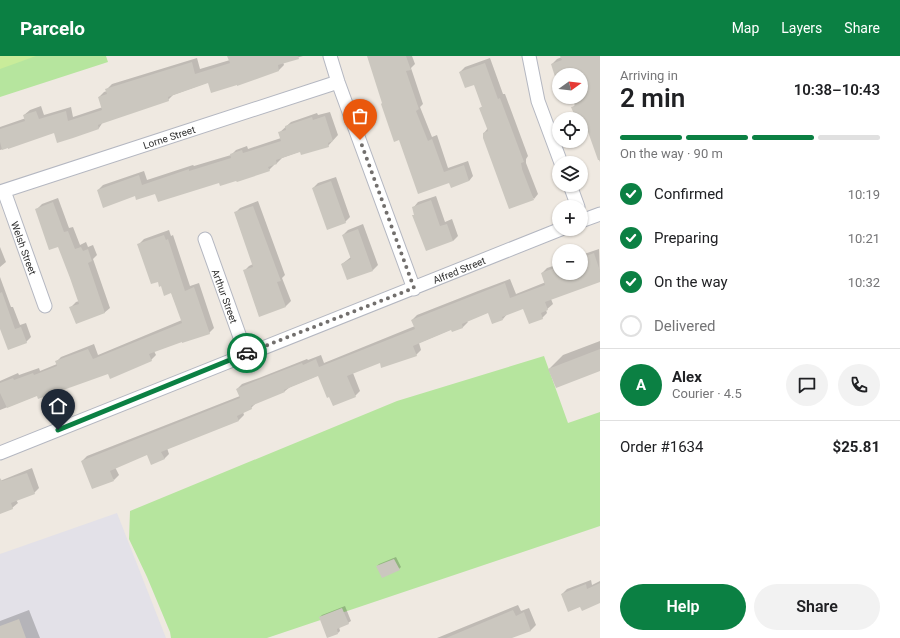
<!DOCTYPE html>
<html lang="en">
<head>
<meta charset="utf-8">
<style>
	:root { --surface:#fff; --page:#f2f2f2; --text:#202124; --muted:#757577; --line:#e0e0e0; --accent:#0b8043 }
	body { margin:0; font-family:Roboto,sans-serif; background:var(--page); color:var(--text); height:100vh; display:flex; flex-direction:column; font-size:15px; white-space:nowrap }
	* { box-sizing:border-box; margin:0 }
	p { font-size:13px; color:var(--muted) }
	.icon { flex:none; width:22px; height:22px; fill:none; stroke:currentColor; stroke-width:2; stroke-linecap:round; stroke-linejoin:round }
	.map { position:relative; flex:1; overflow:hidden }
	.sheet { display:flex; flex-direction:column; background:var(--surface); width:300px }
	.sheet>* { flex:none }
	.needle { width:26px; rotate:75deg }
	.buttons { position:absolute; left:552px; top:12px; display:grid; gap:8px }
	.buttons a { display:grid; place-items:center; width:36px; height:36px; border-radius:50%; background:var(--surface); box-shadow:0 1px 3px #0004; font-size:20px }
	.pin { position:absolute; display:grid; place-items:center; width:34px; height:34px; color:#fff; margin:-41px -17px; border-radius:50% 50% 50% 0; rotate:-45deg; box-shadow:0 0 4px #0007 }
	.pin .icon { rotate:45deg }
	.courier { position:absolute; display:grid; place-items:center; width:40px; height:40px; margin:-20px; border:3px solid #0b8043; border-radius:50%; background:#fff; color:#222; box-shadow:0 1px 5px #0007 }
	.summary em { font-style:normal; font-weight:600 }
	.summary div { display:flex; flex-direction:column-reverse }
	.summary { display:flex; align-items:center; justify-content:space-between; height:68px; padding:0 20px }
	h1 { font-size:26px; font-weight:600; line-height:30px }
	.bar { display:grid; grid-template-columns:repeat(4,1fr); gap:6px 4px; align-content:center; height:48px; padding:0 20px }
	.bar i { height:5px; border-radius:3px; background:var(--line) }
	.bar .active { background:var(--accent) }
	.bar p { grid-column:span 4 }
	.line { display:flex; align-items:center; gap:10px; padding:0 20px; border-top:1px solid var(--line) }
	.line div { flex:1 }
	.round { display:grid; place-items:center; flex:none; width:42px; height:42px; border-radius:21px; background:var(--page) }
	ol { padding:0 20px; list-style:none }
	li { display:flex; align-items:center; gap:12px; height:44px }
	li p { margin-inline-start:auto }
	li .icon { padding:4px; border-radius:50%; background:var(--accent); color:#fff; stroke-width:4 }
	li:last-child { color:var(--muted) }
	li i { width:22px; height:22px; border:2px solid var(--line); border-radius:50% }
	.button { display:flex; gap:8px; margin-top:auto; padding:8px 20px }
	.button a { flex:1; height:46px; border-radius:24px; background:var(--accent); color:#fff; font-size:16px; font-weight:600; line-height:46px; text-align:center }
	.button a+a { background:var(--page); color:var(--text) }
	header { display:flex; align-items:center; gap:24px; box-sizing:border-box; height:56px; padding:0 20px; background:var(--accent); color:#fff }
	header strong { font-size:19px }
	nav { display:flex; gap:22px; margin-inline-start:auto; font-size:14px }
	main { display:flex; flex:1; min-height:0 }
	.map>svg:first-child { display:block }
	.industrial { fill:#e3e1e8 }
	.green { fill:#b6e59e }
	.pitch { fill:#c9ec9a }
	.shadow { fill:#0003 }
	.building { fill:#cbc7bf }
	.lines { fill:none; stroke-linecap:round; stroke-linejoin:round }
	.street-casing { stroke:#b4b7c1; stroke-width:15 }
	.street { stroke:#fff; stroke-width:13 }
	.done { stroke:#726f6d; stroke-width:4; stroke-dasharray:0 7.2 }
	.route { stroke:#0b8043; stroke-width:5 }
	.labels { text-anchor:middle; stroke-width:3; stroke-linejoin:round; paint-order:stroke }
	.street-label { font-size:10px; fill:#2e2e2e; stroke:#fff }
</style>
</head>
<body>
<header>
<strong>Parcelo</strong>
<nav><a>Map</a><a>Layers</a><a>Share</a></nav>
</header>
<main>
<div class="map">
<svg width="600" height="582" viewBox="0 0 600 582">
	<rect width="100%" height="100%" fill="#efe9e1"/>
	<!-- industrial -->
	<path class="industrial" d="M117 457 166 582H0V498Z"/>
	<!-- green -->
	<path class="green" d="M0 0H106L108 6 0 41Z
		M544 300 568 367 600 356V470L267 582H171L170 576 147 521 129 483 130 455 397 345Z"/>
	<!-- pitch -->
	<path class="pitch" d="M0 0H36L0 13Z"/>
	<!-- shadow -->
	<path class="shadow" d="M228 0H303L283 6 284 9 279 14 257 21 209 26 173 39 168 44 103 66 99 72 55 76 0 94V71L26 62 24 59 30 54 41 50 44 59 71 51 73 61 103 51 99 41 104 36 107 35V33L112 28 197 2 200 13 230 4Z
		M368 0H412L415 8 411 12 423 48 420 51 432 81 437 79 448 112 468 105 473 120 469 125H449L400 82Z
		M561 0H600V106L588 72 582 64H581L573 51 576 48 573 41H581V19H559V22L552 8 557 3 562 1Z
		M490 2 503 38H505L528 100 526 103V107L538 138 534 143 484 77 488 72 480 52 483 50 474 27 460 16 465 11Z
		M330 56 338 79 328 90 301 95 282 102 277 107 274 108V109L269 114 237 124 220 125 156 137 135 139 98 134 103 129 144 115 147 124 193 109 194 110 231 99 236 94 247 90 248 93 281 82 279 77 291 66 317 57 318 59Z
		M336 121 350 161 345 166 313 132 318 127Z
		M436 140 445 166 452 163 458 180 453 185 415 158 413 152 418 146Z
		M58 142 69 172 73 171 80 189 86 186 88 191 93 189 97 199 93 203 110 252 104 257 71 251 76 246 79 245 59 190 37 153 42 148Z
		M258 145 285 219 282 222 291 245 286 250 259 259 244 215 249 210 253 208 235 157 240 152Z
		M363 168 378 209 373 214 342 208 351 201 343 179 348 174Z
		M169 174 171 180 173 179 190 230 199 227 214 272 209 277 182 284 154 295 156 299 151 304 38 339 0 354V325L18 317 19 319 39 312 40 315 57 308 56 306 61 301 94 288 98 299 182 264 171 236 162 229 139 188 144 183Z
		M0 191 6 206 0 211Z
		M599 193 600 224 551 243 553 248 546 254 547 257 542 262 524 252 508 257 503 263 489 256 467 265 468 266 463 271 453 275 452 273 419 287 421 294 416 299 380 305 353 317 360 335 355 340 319 319 290 331 285 335 256 347 251 352 243 356 244 359 239 364 167 392 169 398 164 403 148 398 115 411 119 419 114 424 82 405 87 400 240 340 237 333 242 328 259 322 307 303 308 304 321 299 324 307 415 270 412 264 417 259 478 235 510 223 516 238 546 226 542 217 547 212 559 208V217H581V199Z
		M0 221 11 251H13L20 269 26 267 31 281 26 286 0 270Z
		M600 285V314L549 313 563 299Z
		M32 412 39 432 34 437 16 444 18 447 12 452H0V425Z
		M396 501 401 511 399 513 377 510 379 508Z
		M591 524 592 529 600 525V546L581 550 562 538 567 533Z
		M518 549 521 555 529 552 536 569 531 574 509 582H437Z
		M345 550 351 565 348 567 339 571 340 575 338 577 320 561 322 559Z
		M29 554 40 582H0V565Z"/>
	<!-- building -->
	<path class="building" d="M227 0H298L299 3 278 9 279 15 237 30V29L211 37 208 27 168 41 169 45 98 69 99 73 73 82 57 87 54 77 8 93V92L2 94 0 86V73L25 65 23 59 36 55 39 63 66 55 68 65 102 54 98 41 107 38 105 33 192 6 195 18 230 7Z
		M367 0H406L411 14 406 15 419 53 416 55 428 85 432 83 444 116 464 109 469 125 451 132 449 127 418 138 399 84 394 86 381 48 382 47Z
		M560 0H600V104H598L587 73 585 74 581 63H576L571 51 575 50 572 41H581V19H559V23L556 24 551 8 562 4Z
		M485 7 498 43 500 42 524 106 521 107 522 112V113L534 144 509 153 483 82V77L488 75 479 52 482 51 474 29 465 32 459 16Z
		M325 60 333 85 328 87 329 91 301 99 300 96 276 104 277 108 268 111 270 115 237 126 236 125 220 130 219 127 158 146 155 138 136 144 135 140 103 152 97 134 139 119 142 129 189 113V115L231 102 230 98 242 94 243 97 281 85 278 76 286 74 285 70 312 61 313 64Z
		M331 125 346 167 327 174 312 132Z
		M431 144 440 170 447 168 453 185 426 195 412 159H414L412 151Z
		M53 146 64 176 68 175 75 193 81 191 83 195 88 193 92 205 88 207 105 257 76 268 69 251 79 248 70 222 58 191 49 194 35 153Z
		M253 150 281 225 277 226 286 251 259 261 243 214 253 211 234 156Z
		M358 173 373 215 347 224 341 208 351 203 342 179Z
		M164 179 166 184 168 183 185 235 194 231 210 278 182 287V286L149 298 152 305 110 323 108 318 38 343 37 340 7 352 0 337V327L13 322 14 324 33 317 34 319 57 310 55 305 88 293 93 303 182 267 171 237 164 240 161 230 159 231 158 226 151 228 137 188Z
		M594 197 600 215V226L545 246 548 254 541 257 543 263 529 268 523 253 502 261 503 264 492 268 488 257 462 268 463 272 452 276 451 274 413 290 417 300 381 312 380 307 347 320 356 341 333 350 329 341 327 342 318 320 284 334 285 336 251 350 252 353 237 360 239 365 161 396 165 403 151 409 147 399 110 415 114 425 92 433 81 405 240 342 236 333 253 326 302 307 303 309 316 303 319 311 415 273 411 264 472 240 505 227 510 242 545 229 541 217 557 211 559 217H581V202Z
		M2 236 15 273 21 271 27 287 8 294 0 273V237Z
		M600 293V315L556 332 548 313Z
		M27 417 35 438 11 447 13 453 0 458V422L2 425Z
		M394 503 400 514 382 522 376 510Z
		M600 527V547L582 555 580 551 568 556 561 538 586 528 587 533Z
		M342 552 349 568 337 573 338 578 327 582 319 561Z
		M513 554 516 560 524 556 531 575 512 582H446Z
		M19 563 26 582H0V570Z"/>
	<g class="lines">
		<defs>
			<path id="street" d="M330 0 338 26 414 233
				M529 0 538 45 561 107
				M570 129 578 151
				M4 135 45 250
				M0 136 338 26
				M581 165 600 158
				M205 183 246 298
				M0 397 561 173"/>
		</defs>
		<!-- street casing -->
		<use href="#street" class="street-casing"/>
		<!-- street -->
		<use href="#street" class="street"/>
	</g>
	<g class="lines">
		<!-- done -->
		<path class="done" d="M247 297 414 232 360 84"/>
		<!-- route -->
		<path class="route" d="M58 374 247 297"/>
	</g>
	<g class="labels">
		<!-- street labels -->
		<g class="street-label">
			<text transform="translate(169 81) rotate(-18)" y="4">Lorne Street</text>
			<text transform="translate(24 192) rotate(70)" y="4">Welsh Street</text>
			<text transform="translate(459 214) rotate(-22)" y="4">Alfred Street</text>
			<text transform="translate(225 240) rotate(70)" y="4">Arthur Street</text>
		</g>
	</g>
</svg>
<div class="buttons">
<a><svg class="needle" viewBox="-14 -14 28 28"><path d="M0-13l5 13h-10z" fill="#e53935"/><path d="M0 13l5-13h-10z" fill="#757577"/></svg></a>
<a><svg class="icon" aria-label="locate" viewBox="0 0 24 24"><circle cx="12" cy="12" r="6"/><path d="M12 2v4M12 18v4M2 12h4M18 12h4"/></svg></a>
<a><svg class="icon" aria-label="layers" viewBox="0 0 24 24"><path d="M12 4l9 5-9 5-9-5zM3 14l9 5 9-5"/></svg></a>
<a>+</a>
<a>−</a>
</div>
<div class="pin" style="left:360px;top:84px;background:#ea580c"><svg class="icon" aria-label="bag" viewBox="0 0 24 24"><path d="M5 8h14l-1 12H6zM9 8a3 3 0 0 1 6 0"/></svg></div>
<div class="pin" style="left:58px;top:374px;background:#1f2937"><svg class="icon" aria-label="home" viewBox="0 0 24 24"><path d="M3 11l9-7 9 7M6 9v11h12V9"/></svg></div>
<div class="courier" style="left:247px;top:297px"><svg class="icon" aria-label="car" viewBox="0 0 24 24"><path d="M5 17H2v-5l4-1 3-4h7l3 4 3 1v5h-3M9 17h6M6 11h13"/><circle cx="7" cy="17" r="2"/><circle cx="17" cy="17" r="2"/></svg></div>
</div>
<section class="sheet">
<div class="summary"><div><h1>2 min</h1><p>Arriving in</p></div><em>10:38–10:43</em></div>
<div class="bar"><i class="active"></i><i class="active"></i><i class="active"></i><i></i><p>On the way · 90 m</p></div>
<ol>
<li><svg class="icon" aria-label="check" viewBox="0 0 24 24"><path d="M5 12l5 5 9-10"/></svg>Confirmed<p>10:19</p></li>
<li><svg class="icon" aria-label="check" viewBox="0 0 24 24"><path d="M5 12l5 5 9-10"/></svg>Preparing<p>10:21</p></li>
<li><svg class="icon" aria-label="check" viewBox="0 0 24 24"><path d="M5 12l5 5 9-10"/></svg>On the way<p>10:32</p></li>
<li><i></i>Delivered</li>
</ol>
<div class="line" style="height:72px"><b class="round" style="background:var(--accent);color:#fff">A</b><div><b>Alex</b><p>Courier · 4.5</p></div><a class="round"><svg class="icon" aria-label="chat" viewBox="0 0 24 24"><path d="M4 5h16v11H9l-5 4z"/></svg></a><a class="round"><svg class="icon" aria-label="phone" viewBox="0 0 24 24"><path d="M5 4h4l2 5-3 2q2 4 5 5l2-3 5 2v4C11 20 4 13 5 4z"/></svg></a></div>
<div class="line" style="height:52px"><div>Order #1634</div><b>$25.81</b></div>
<div class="button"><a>Help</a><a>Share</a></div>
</section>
</main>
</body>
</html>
